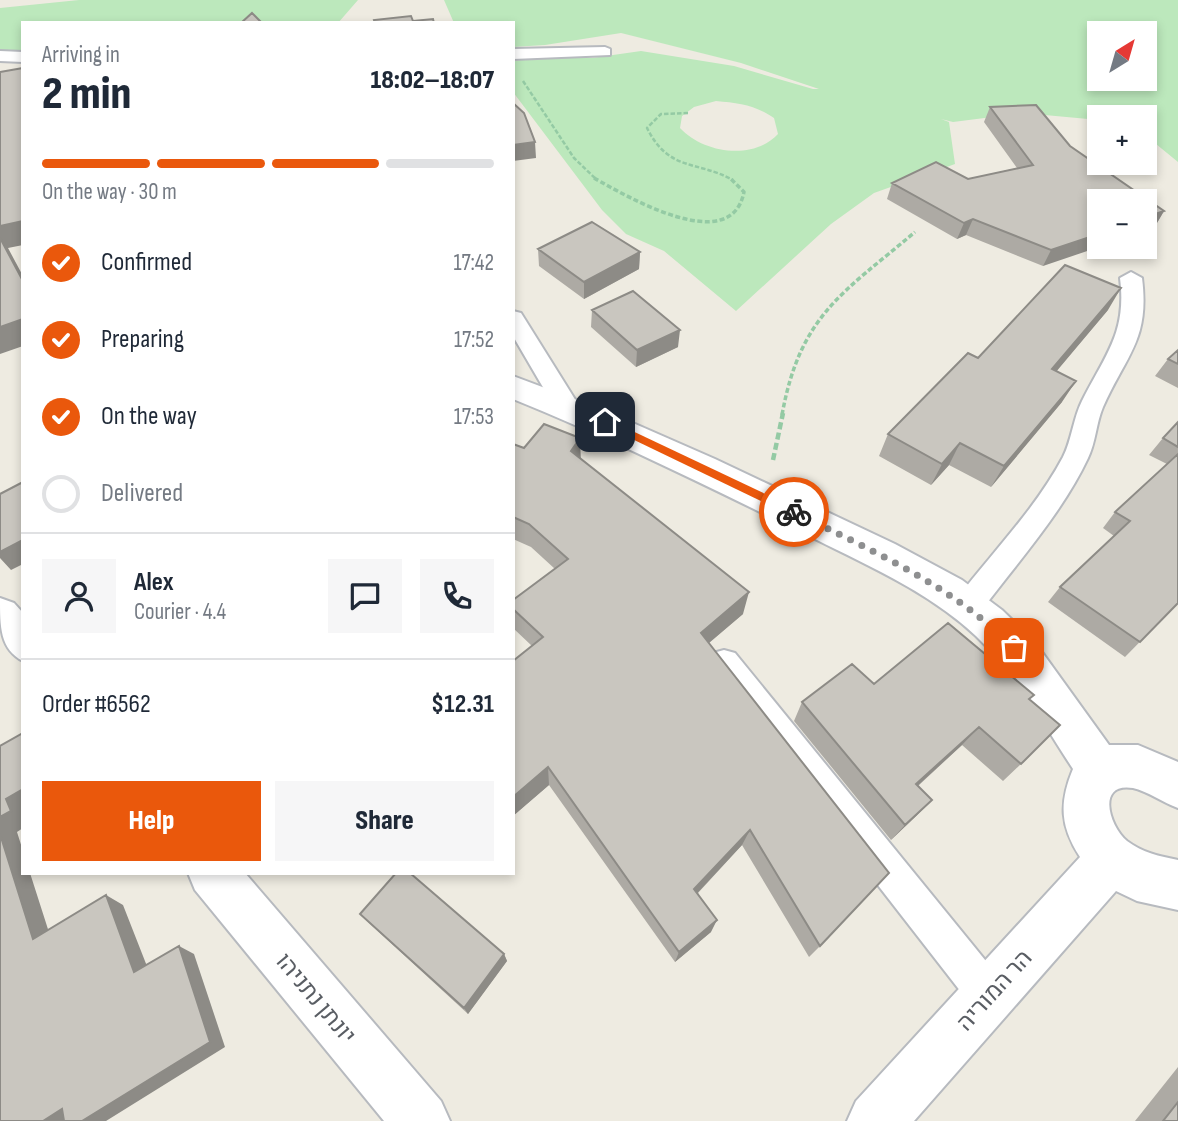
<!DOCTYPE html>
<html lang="en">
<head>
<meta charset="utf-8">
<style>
	:root { --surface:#fff; --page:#f6f6f7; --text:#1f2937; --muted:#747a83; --line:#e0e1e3; --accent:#ea580c }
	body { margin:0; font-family:"Sofia Sans Condensed",Heebo,sans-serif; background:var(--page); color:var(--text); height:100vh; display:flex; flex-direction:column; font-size:26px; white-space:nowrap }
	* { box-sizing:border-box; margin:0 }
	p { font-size:23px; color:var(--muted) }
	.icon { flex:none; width:38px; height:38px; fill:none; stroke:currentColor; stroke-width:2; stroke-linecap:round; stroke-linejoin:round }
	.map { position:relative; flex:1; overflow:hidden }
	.side { position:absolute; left:21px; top:21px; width:494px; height:854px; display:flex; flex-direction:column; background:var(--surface); border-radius:0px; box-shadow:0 4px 10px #0003 }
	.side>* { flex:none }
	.needle { width:46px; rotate:37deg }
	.buttons { position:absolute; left:1087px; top:21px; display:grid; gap:14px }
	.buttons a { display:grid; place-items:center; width:70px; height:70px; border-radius:0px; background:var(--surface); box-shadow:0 4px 10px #0003; font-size:35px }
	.pin { position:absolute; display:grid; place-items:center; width:60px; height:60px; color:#fff; margin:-30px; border-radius:14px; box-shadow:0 4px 10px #0006 }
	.courier { position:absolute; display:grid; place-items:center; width:70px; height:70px; margin:-35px; border:5px solid #ea580c; border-radius:50%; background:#fff; color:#222; box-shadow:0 2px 9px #0007 }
	.summary em { font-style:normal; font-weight:800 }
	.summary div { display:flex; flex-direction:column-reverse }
	.summary { display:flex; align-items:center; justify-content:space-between; height:119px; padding:0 21px }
	h1 { font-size:46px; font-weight:800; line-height:52px }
	.bar { display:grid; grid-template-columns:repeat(4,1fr); gap:10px 7px; align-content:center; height:84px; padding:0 21px }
	.bar i { height:9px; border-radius:5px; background:var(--line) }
	.bar .active { background:var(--accent) }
	.bar p { grid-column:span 4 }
	.line { display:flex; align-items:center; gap:18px; padding:0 21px; border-top:2px solid var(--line) }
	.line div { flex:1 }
	.round { display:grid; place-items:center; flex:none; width:74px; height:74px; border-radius:0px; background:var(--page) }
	ol { padding:0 21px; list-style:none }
	li { display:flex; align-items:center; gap:21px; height:77px }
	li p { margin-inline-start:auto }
	li .icon { padding:7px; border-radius:50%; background:var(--accent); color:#fff; stroke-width:4 }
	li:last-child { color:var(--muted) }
	li i { width:38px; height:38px; border:4px solid var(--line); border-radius:50% }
	.cta { display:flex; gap:14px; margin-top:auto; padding:14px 21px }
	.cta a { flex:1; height:80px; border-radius:0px; background:var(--accent); color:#fff; font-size:28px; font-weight:800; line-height:80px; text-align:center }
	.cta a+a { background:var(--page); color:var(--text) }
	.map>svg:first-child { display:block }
	.green { fill:#bce8bc; fill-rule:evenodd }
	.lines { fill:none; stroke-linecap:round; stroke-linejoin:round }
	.service-casing { stroke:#b7babf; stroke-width:4 }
	.minor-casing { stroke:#b7babf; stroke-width:4 }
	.path-far2 { stroke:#94caa4; stroke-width:2.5; stroke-dasharray:4.5 2; stroke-linecap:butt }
	.path-far1 { stroke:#94caa4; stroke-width:3.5; stroke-dasharray:5 2.5; stroke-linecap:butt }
	.path { stroke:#94caa4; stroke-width:4.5; stroke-dasharray:7 3.5; stroke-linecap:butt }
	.service { fill:#fff; fill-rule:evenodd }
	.minor { fill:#fff; fill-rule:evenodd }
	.wall { fill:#adaaa4 }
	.shaded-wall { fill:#8d8b86 }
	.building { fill:#c9c6bf; stroke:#8d8b86; stroke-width:2 }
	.route { fill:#ea580c }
	.done { stroke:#8e8f90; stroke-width:7; stroke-dasharray:0 12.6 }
	.labels { text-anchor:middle; stroke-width:6; stroke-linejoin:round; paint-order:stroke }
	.near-street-label { font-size:24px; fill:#5a5e64; stroke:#fff }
</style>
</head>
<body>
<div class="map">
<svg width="1178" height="1121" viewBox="0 0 1178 1121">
	<rect width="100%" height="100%" fill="#eeebe1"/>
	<!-- green -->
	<path class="green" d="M79 0H358L338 23H23V56L0 55V8Z
		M444 0H1178V162L1145 135 1144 117H1099V120L1023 113 953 122 941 119 949 122 955 164 874 193 831 224 736 311 664 251 626 234 602 210 513 92V61L561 55 592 58 641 51 734 66 813 89H819L741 63 621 33 545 45 513 47V23H454ZM1099 33H1144V79H1099ZM716 101C739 103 755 105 774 118L778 134C753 161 703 153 680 128L682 116 694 107Z"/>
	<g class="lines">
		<defs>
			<path id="service" d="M605 47 610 49V55L513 59V49Z
				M0 51 23 52V62L0 61Z
				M1131 272 1142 278C1150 340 1126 355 1103 407 1096 423 1096 442 1088 458 1061 515 1016 564 978 615L968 618 958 615 953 606 958 597C993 552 1036 508 1063 457 1072 439 1073 419 1082 401 1105 355 1127 333 1120 278Z
				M513 311 521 313 576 401 579 407 576 413 567 415 558 413 513 336Z
				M724 650 735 653 1003 982 1008 996 1003 1010 989 1015 975 1010 713 673 709 663 713 653Z"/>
			<path id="minor" d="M513 376 601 409 715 459 895 544 962 580 1002 610 1034 641 1109 745H1138L1178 762V808C1164 803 1147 791 1133 788 1096 782 1109 826 1127 841 1143 853 1159 856 1178 860V910L1137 901 1116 891 914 1121H847L856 1101 1080 857C1060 826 1059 803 1073 769 1043 723 1016 674 976 636 927 590 862 563 803 533 707 486 612 439 513 399Z
				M0 598 14 603 23 613V661C0 649 0 627 0 598Z
				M188 873H245L441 1101 450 1121H384L195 890Z"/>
		</defs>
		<!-- service casing -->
		<use href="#service" class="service-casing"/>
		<!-- minor casing -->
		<use href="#minor" class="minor-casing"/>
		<!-- path-far2 -->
		<path class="path-far2" d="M523 81 574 158 597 180
			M688 113 661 114 647 128C669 172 696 160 733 180"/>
		<!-- path-far1 -->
		<path class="path-far1" d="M594 178C626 196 731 258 744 192L730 178
			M782 415C800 315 843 293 915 232"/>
		<!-- path -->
		<path class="path" d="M773 460 783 413"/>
		<!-- service -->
		<use href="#service" class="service"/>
		<!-- minor -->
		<use href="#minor" class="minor"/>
	</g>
	<!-- wall -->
	<path class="wall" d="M990 107 1070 146 1164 211 1154 228 1144 231V201L1043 266 966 235 957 239 887 199 892 183 968 179 1017 168 984 122Z
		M538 249 640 252 639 269 584 299 539 266Z
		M592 310 678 347 636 367 591 327Z
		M1108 310 1056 371 1062 402 991 487 949 465 931 485 879 456 888 434 978 358Z
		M1178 350V388L1155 376 1168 359Z
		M1178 422V603L1125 657 1048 602 1060 587 1114 536 1103 528 1115 512 1167 464 1149 455 1163 438Z
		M513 444 524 448 581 459 743 614 709 643 820 946 809 957 742 845 698 893 711 932 675 962 549 785 513 816V661L532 646 513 628V600L555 569 531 547 513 539Z
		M874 684 1029 700 1021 764 1003 781 962 745 918 786 917 815 891 840 794 721 802 702Z
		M360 914 504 954 507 961 468 1014 368 922Z
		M1178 1067V1121H1135Z"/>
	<!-- shaded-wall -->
	<path class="shaded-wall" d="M535 142 536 158 513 161V145Z
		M1164 211 1154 228 1144 231V218Z
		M973 219 966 235 957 239 964 223Z
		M23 221V245L8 248 23 276V281L0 238V226Z
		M1099 234V247L1043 266 1051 250Z
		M640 252 639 269 584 299V282Z
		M1121 288 1108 310 1040 391 1052 369Z
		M23 319V346L0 354V327Z
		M680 330 678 347 636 367 637 350Z
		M1076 381 1062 402 991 487 1004 466Z
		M580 438 581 463 571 451Z
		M960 443 949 465 931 485 942 464Z
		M23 540V564L11 570 0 558V552Z
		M749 592 743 614 697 653 701 633Z
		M979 727 962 745 902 800 916 784Z
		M548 767 549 785 513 816V797Z
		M23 789V828L17 832 23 851V873H30L54 948 33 939 0 834V817L6 799Z
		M932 800 917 815 891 840 905 825Z
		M750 830 742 845 689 902 694 889Z
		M106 895 123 905 152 979 134 972Z
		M717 920 711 932 675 962 679 952Z
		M179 946 194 954 225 1047 106 1121H82Z
		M504 954 507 961 468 1014 464 1008Z
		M62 1109 69 1121H43Z"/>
	<!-- building -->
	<path class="building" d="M252 13 262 23H241Z
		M411 16 413 21 433 19 434 23H375L374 20Z
		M23 68V221L0 226V72Z
		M513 103 524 113 535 142 513 145Z
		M1036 105 1070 146 1164 211 1144 218V201H1099V234L1051 250 973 219 964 223 892 183 936 162 968 179 1033 165 990 107Z
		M592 222 640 252 584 282 538 249Z
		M0 238 23 281V319L0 327Z
		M1065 265 1121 288 1052 369 1076 381 1004 466 960 443 942 464 888 434 968 353 978 358Z
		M633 291 680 330 637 350 592 310Z
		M1178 350V364L1168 359Z
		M1178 422V447L1163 438Z
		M544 424 580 438 571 451 749 592 701 633 889 873 820 946 750 830 694 889 717 920 679 952 548 767 513 797V661L543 637 513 609V600L568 559 529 524 513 517V444L524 448Z
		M1178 454V603L1140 642 1060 587 1130 521 1115 512Z
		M23 482V540L0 552V494Z
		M948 623 1034 695 1029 699 1060 725 1021 764 979 727 916 784 932 800 905 825 802 702 852 664 874 684Z
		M23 733V789L6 799 11 811 0 817V746Z
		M0 834 33 939 106 895 134 972 179 946 210 1042 82 1121H64L62 1109 43 1121H0Z
		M396 873H410L504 954 464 1008 360 914Z
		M1178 1102V1121H1163Z"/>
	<!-- route -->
	<path class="route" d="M605 418 797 509 799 512 790 515 601 424V419Z"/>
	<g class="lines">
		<!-- done -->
		<path class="done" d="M794 512C872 551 952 585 1014 648"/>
	</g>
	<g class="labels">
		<!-- near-street labels -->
		<g class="near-street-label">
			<text transform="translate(994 990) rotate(-48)" y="8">הר המוריה</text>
			<text transform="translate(316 998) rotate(50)" y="8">יונתן נתניהו</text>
		</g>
	</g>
</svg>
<div class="buttons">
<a><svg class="needle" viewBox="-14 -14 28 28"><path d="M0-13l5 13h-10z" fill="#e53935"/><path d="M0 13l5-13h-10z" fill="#747a83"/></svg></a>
<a>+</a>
<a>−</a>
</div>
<div class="pin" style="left:1014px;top:648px;background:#ea580c"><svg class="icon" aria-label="bag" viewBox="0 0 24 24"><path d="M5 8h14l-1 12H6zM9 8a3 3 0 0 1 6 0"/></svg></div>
<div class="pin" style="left:605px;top:422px;background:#1f2937"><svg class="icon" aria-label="home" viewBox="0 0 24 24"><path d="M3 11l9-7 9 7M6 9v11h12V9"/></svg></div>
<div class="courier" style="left:794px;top:512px"><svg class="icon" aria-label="bike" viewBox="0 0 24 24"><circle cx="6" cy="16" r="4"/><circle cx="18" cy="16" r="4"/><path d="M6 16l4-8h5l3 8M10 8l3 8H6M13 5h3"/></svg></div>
<section class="side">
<div class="summary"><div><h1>2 min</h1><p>Arriving in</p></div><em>18:02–18:07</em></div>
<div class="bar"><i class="active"></i><i class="active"></i><i class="active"></i><i></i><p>On the way · 30 m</p></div>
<ol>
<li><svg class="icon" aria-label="check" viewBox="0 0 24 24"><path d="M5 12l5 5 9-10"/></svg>Confirmed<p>17:42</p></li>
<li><svg class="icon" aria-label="check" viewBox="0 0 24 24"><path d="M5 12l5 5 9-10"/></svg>Preparing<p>17:52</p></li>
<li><svg class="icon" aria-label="check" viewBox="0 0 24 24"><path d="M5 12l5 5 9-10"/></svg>On the way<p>17:53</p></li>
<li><i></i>Delivered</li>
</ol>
<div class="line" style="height:126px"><a class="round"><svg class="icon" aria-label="person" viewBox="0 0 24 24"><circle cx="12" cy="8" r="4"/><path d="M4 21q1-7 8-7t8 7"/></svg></a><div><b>Alex</b><p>Courier · 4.4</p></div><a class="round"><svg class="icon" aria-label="chat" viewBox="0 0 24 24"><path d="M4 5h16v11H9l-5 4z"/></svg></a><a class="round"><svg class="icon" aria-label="phone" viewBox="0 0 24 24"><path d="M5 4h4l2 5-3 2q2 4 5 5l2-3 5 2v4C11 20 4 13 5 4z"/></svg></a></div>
<div class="line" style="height:91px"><div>Order #6562</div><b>$12.31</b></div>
<div class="cta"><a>Help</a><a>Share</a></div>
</section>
</div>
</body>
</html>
